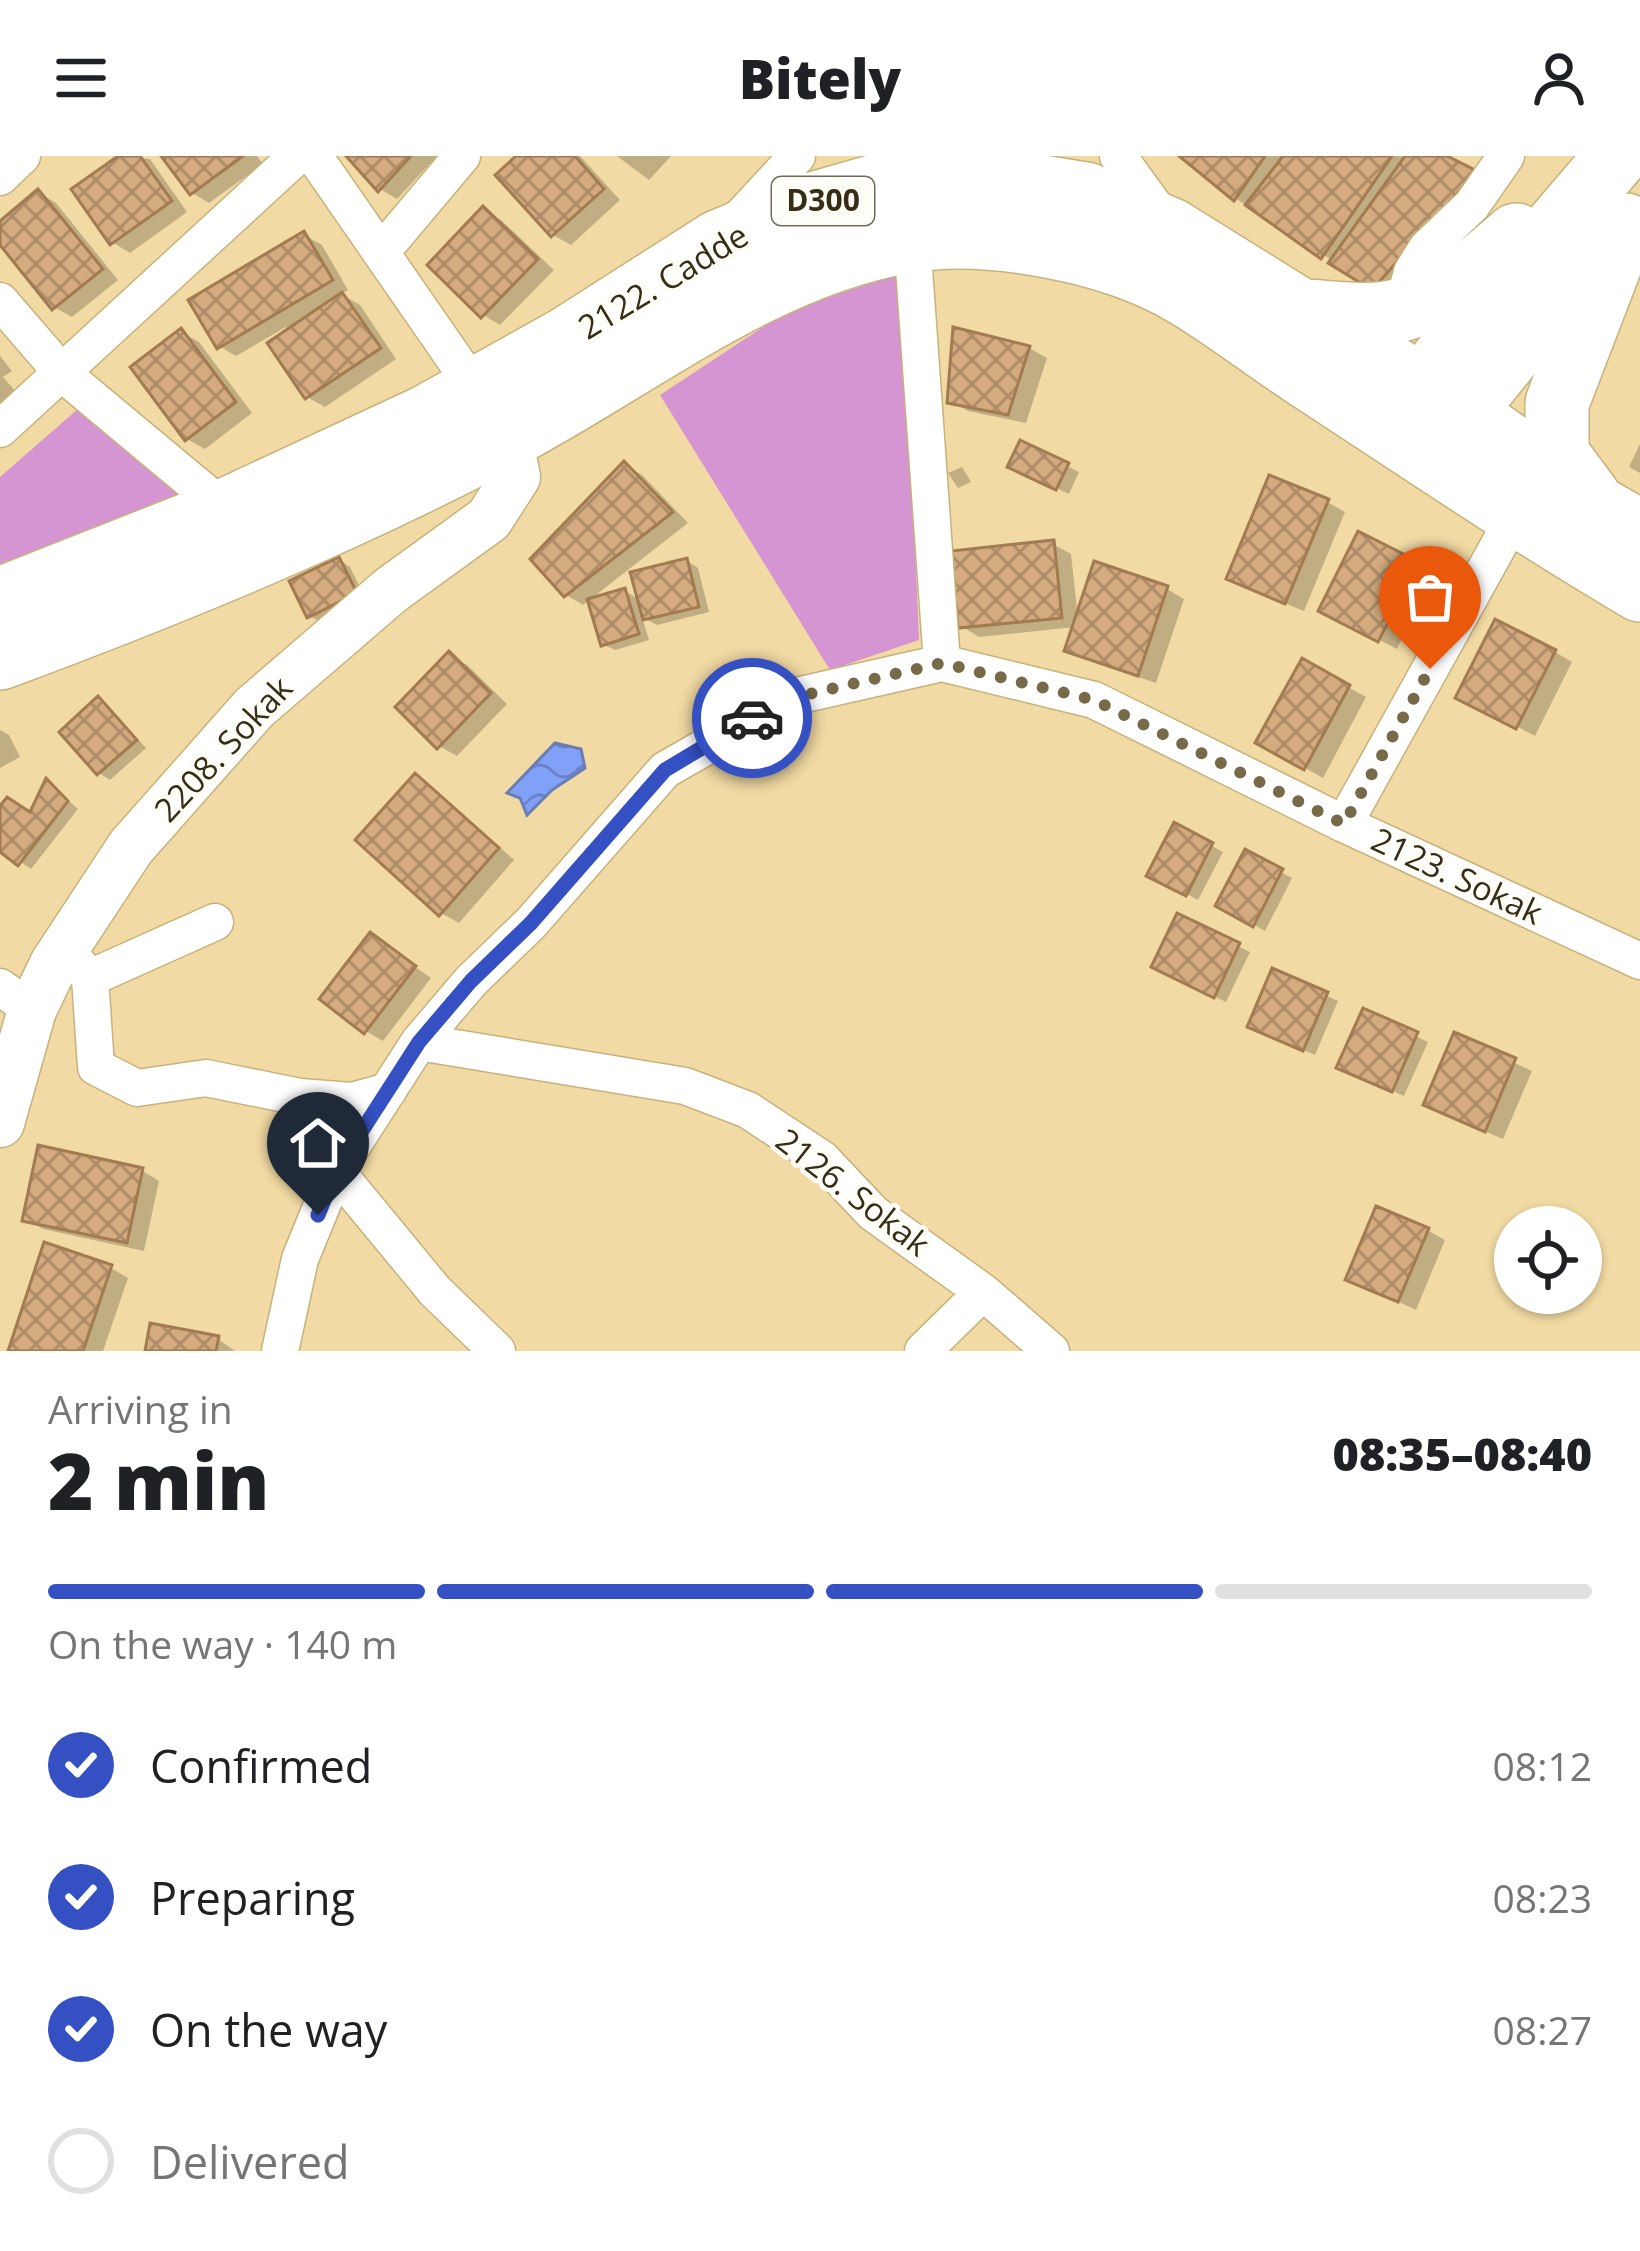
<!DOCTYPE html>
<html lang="en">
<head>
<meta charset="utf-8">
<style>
	:root { --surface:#fff; --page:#f2f2f2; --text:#202124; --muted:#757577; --line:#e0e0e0; --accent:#3450c2 }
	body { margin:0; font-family:"Open Sans",sans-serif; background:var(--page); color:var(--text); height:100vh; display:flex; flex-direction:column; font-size:45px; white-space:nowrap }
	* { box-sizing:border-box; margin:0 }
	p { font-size:39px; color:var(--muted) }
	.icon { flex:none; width:66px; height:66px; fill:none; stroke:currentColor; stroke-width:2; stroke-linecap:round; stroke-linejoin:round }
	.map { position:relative; height:1195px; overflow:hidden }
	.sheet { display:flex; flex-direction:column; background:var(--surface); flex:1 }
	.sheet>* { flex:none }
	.fabs { position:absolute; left:1494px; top:1050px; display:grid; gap:24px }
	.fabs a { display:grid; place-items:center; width:108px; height:108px; border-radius:50%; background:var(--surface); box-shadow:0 3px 9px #0004; font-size:60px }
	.pin { position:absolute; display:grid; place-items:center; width:102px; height:102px; color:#fff; margin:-123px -51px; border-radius:50% 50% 50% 0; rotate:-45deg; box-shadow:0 0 12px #0007 }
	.pin .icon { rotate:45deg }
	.courier { position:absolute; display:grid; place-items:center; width:120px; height:120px; margin:-60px; border:9px solid #3450c2; border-radius:50%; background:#fff; color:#222; box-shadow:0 3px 15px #0007 }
	.headline em { font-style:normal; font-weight:800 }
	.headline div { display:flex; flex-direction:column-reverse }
	.headline { display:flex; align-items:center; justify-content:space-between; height:204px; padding:0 48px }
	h1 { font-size:78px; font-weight:800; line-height:90px }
	.bar { display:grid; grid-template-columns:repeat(4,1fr); gap:18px 12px; align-content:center; height:144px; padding:0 48px }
	.bar i { height:15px; border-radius:9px; background:var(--line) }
	.bar .active { background:var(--accent) }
	.bar p { grid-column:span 4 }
	ol { padding:0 48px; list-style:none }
	li { display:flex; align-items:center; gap:36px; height:132px }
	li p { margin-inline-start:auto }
	li .icon { padding:12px; border-radius:50%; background:var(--accent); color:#fff; stroke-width:4 }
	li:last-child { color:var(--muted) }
	li i { width:66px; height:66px; border:6px solid var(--line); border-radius:50% }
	header { display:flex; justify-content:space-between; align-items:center; height:156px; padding:0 48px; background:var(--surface); font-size:54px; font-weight:800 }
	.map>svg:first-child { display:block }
	.park { fill:#d594d2 }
	.water { fill:url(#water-waves); stroke:#6a7eb4; stroke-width:3 }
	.shadow { fill:#0003 }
	.building { fill:url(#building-cross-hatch); stroke:#a27b51; stroke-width:3 }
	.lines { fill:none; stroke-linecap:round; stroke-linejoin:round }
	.street-casing { stroke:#c8b27c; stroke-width:39 }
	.secondary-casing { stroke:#c8b27c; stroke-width:51 }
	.highway-casing { stroke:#c8b27c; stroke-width:66 }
	.street { stroke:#fff; stroke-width:36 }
	.secondary { stroke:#fff; stroke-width:48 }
	.highway { stroke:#fff; stroke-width:63 }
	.done { stroke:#776a48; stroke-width:12; stroke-dasharray:0 21.6 }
	.route { stroke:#3450c2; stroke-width:15 }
	.labels { text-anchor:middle; stroke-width:9; stroke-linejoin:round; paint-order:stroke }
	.shield { fill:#fffdf7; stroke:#726b5a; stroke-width:3 }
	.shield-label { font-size:30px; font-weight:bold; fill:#362d17 }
	.street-label { font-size:33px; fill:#362d17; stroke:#fffdf7 }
</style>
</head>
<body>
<header><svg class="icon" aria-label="menu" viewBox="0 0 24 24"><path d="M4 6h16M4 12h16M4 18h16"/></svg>Bitely<svg class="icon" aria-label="person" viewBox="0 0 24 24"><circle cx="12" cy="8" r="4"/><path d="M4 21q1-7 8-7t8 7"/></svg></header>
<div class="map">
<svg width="1640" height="1195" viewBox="0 0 1640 1195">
	<defs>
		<pattern id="water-waves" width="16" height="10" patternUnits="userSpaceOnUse" patternTransform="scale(3)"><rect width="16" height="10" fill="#81a0f8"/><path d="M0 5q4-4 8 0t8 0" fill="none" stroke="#6a83c8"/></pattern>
		<pattern id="building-cross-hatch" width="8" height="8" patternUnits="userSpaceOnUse" patternTransform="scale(3)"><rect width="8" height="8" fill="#d4ab7f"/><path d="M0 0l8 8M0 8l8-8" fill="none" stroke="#ad8c67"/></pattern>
	</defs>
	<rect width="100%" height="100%" fill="#f1daa3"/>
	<!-- park -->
	<path class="park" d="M903 117 919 484 830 514 660 239 789 154Z
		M78 253 194 347 0 424V321Z"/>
	<!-- water -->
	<path class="water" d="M555 587 581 593 585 612 552 634 527 659 520 642 507 637Z"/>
	<!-- shadow -->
	<path class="shadow" d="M123 0 150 3 187 56 130 97 112 86Z
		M165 0H257L263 8 209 47 192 37Z
		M350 0H437L397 43 380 33Z
		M521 0H580L620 44 571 89 553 79Z
		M617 0H671L649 24Z
		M1184 0H1441L1475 17 1391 142 1235 42Z
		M39 37 56 47 118 124 72 161 54 151 0 84V69Z
		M484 54 501 64 554 114 500 169 483 159Z
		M304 79 322 89 348 134 341 138 360 149 396 203 325 251 307 241 286 171 236 200 219 190Z
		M955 175 1029 192 1047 202 1026 267 968 255 951 245Z
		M181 176 199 186 252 257 205 293 187 283Z
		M0 200 12 215 3 221 17 237 0 247Z
		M1640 288V317L1629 311Z
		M625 309 642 319 688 367 583 449 566 439Z
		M1067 310 1079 316 1069 338 1022 316Z
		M962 311 971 326 958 332 948 317Z
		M1327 346 1345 356 1304 455 1247 432Z
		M1053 388 1071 398 1078 463 1167 433 1184 443 1156 527 1085 503 1068 493 1075 471 979 481 961 470Z
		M339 404 350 411 366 444 321 466 309 460Z
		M687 405 698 412 709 456 657 469 642 461 649 484 615 494 603 488 625 435 640 444Z
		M1417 408 1434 418 1397 493 1340 464Z
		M1555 496 1572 506 1535 580 1477 550Z
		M449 499 467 509 507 548 457 600 439 590Z
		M1303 506 1366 541 1323 622 1259 586Z
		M98 544 109 551 146 592 110 624 99 617Z
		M0 574 9 579 20 601 0 612Z
		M415 621 433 631 514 704 459 767 441 757Z
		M47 626 78 653 31 713 0 692V654L32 660Z
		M1176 670 1223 696 1198 744 1150 718Z
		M1246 697 1292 722 1265 775 1219 749Z
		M1179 761 1250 796 1226 846 1166 817Z
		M371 780 431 822 383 885 366 875Z
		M1274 816 1338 845 1315 899 1262 876Z
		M1364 856 1428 886 1404 940 1351 917Z
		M1455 880 1532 915 1503 983 1444 958Z
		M141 1014 159 1025 144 1095 43 1073 25 1063Z
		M1427 1074 1445 1084 1416 1154 1349 1123Z
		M46 1090 111 1112 128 1122 103 1195H11Z
		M153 1170 218 1183 235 1195H148Z"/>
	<!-- building -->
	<path class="building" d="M118 0H140L172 45 110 89 71 33Z
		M161 0H243L190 39Z
		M346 0H411L378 36Z
		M516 0H575L604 33 551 81 495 19Z
		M1179 0H1265L1234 45Z
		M1283 0H1392L1321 103 1245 49Z
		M1405 0H1447L1477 15 1372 134 1328 107Z
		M38 33 103 113 52 154 0 89V65Z
		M483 50 538 103 481 162 427 109Z
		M304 75 333 124 217 193 188 144Z
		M342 136 381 192 305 243 267 187Z
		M953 171 1030 190 1008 259 947 247Z
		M181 172 236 246 185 285 130 211Z
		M1020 284 1069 307 1056 334 1007 311Z
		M624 305 673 356 564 441 530 403Z
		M1269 319 1329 343 1285 448 1226 423Z
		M1358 375 1419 406 1378 486 1318 455Z
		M1054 384 1062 462 958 472 951 395Z
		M339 401 357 437 307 462 289 425Z
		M687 402 699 451 643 464 630 416Z
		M1094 405 1168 430 1138 520 1064 495Z
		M625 432 639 478 601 490 587 443Z
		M1495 463 1556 494 1516 573 1455 542Z
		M449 495 491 537 437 593 395 551Z
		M1302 502 1350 529 1304 614 1255 587Z
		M98 540 137 584 97 619 59 576Z
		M415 617 499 692 439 760 355 684Z
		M46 622 68 645 18 710 0 696V650L7 641 30 656Z
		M1174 666 1213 687 1186 740 1146 720Z
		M1245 693 1283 713 1253 771 1215 750Z
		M1177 757 1240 787 1214 842 1151 811Z
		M370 776 416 810 364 878 319 843Z
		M1272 812 1328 836 1303 895 1247 871Z
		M1363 852 1418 876 1392 936 1336 912Z
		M1454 876 1516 902 1485 976 1423 949Z
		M38 989 143 1012 127 1087 22 1065Z
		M1376 1050 1429 1072 1398 1146 1345 1124Z
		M44 1086 112 1109 83 1195H8Z
		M150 1167 219 1180 216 1195H145Z"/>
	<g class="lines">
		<defs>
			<path id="street" d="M314 0 476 234
				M1118 0 1166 66
				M0 21 22 0
				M738 64 797 0
				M912 84 942 507
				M382 95 462 0
				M0 145 63 218 226 354
				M1402 153 1412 116 1427 92 1472 49 1506 0
				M0 273 297 0
				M1344 668 1516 358
				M74 803 90 822 215 766
				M90 822 96 911 137 932 206 922 300 941 352 945 388 935
				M0 831 32 854
				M419 886 685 930 748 954 822 1003 873 1057 983 1136 1051 1195
				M336 1015 435 1135 497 1195
				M280 1195 300 1103 336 1015 419 886 471 825 531 767 665 614 792 541 942 507 1094 544 1344 668 1640 805
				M923 1195 983 1136"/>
			<path id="secondary" d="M0 967 32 854 54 808 131 691 254 552 391 434 489 363 516 321 508 281"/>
			<path id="highway" d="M1304 155C1328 156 1354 160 1379 158 1434 153 1477 113 1516 79
				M1433 277 1425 235 1442 205 1617 0
				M1432 281 1463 256 1532 171 1626 69
				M1589 341 1557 298V247L1615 96
				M0 443 226 354 426 261 566 183 718 86 799 52 872 31 939 22 1017 27 1086 38 1171 74 1463 256 1598 352 1640 376
				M0 502C172 438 343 368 506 282 638 213 759 111 909 85 982 72 1094 93 1160 125 1206 147 1262 192 1307 221 1417 293 1526 367 1640 434"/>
		</defs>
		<!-- street casing -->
		<use href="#street" class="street-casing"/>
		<!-- secondary casing -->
		<use href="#secondary" class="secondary-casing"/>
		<!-- highway casing -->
		<use href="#highway" class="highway-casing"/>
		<!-- street -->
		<use href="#street" class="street"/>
		<!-- secondary -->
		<use href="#secondary" class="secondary"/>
		<!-- highway -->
		<use href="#highway" class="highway"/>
	</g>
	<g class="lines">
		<!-- done -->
		<path class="done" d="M752 562 792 542 942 507 1094 544 1344 668 1430 513"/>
		<!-- route -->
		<path class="route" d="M318 1059 336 1015 419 886 471 825 531 767 665 614 752 562"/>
	</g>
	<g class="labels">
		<!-- shield labels -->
		<rect class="shield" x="772" y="21" width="102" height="48" rx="9"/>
		<g class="shield-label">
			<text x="823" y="55">D300</text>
		</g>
		<!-- street labels -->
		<g class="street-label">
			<text transform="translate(663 125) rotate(-31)" y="12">2122. Cadde</text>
			<text transform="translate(223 593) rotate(-47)" y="12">2208. Sokak</text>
			<text transform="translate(1457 720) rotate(25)" y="12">2123. Sokak</text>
			<text transform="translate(853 1036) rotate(38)" y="12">2126. Sokak</text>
		</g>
	</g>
</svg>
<div class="fabs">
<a><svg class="icon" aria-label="locate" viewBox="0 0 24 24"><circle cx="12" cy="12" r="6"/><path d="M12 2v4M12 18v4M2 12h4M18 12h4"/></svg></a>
</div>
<div class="pin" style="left:1430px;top:513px;background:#ea580c"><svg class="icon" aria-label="bag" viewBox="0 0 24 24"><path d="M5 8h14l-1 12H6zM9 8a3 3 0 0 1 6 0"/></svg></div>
<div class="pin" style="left:318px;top:1059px;background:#1f2937"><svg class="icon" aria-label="home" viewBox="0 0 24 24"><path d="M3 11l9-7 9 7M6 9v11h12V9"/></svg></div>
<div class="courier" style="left:752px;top:562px"><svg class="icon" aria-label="car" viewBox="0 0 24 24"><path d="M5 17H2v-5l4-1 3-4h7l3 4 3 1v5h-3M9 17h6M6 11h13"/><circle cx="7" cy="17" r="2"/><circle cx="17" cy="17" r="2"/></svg></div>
</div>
<section class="sheet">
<div class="headline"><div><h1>2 min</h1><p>Arriving in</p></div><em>08:35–08:40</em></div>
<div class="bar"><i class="active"></i><i class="active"></i><i class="active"></i><i></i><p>On the way · 140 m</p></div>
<ol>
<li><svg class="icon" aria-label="check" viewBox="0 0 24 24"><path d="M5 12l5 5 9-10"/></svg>Confirmed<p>08:12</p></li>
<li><svg class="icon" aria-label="check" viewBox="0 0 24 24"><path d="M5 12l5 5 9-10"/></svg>Preparing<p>08:23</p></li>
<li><svg class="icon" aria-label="check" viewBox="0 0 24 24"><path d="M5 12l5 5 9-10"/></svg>On the way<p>08:27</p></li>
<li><i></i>Delivered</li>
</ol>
</section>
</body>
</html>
